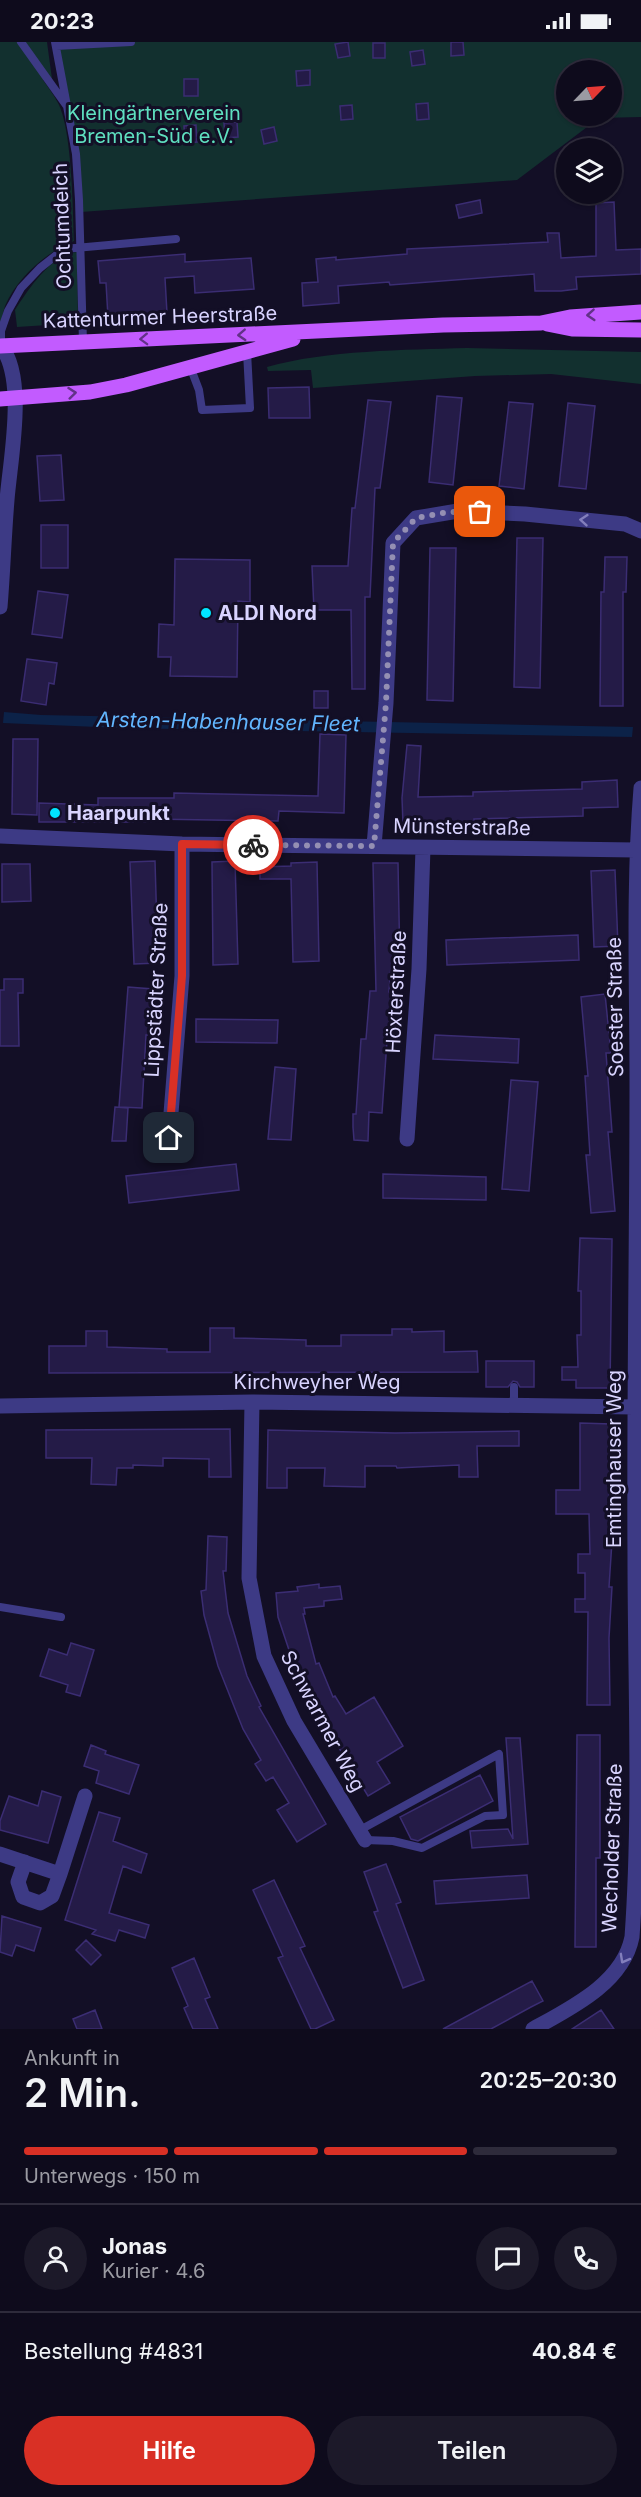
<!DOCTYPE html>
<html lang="de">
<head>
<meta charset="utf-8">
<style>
	:root { --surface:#0e0b1c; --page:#1c1929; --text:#f1f3f6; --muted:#9b9ba3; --line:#2e2b3b; --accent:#d93025 }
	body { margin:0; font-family:Inter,sans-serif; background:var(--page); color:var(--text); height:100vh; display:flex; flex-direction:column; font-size:22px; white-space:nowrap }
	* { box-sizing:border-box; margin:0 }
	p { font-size:20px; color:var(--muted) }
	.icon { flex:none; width:33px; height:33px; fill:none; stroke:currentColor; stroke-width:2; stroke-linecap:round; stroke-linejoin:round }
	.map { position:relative; height:1987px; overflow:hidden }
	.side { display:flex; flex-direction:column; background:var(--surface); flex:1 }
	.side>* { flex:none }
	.needle { width:39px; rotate:65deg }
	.fabs { position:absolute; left:556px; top:18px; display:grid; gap:12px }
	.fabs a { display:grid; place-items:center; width:66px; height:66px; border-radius:50%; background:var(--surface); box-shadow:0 2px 4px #0004,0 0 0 2px var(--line); font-size:30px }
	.pin { position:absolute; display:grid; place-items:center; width:51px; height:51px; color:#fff; margin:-26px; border-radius:12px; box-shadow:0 3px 9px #0006 }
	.courier { position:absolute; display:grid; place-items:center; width:60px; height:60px; margin:-30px; border:4px solid #d93025; border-radius:50%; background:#fff; color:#222; box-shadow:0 2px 8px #0007 }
	.head em { font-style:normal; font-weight:600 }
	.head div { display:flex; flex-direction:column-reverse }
	.head { display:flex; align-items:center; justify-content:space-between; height:102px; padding:0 24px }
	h1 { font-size:39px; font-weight:600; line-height:45px }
	.bar { display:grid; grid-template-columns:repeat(4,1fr); gap:9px 6px; align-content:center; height:72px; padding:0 24px }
	.bar i { height:8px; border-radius:4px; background:var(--line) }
	.bar .current { background:var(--accent) }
	.bar p { grid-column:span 4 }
	.line { display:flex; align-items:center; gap:15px; padding:0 24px; border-top:2px solid var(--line) }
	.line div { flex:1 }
	.round { display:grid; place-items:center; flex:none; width:63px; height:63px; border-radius:32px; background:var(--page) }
	.cta { display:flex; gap:12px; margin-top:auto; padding:12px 24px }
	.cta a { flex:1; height:69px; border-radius:36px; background:var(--accent); color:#fff; font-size:24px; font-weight:600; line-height:69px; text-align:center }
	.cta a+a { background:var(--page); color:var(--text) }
	.status { display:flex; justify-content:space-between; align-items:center; height:42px; padding:0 30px; background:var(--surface); direction:ltr }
	.status svg { height:16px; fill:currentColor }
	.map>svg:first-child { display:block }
	.green { fill:#12302f; fill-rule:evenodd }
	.water { fill:#0c2248 }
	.building { fill:#241b47; stroke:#3b2d73; stroke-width:1.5 }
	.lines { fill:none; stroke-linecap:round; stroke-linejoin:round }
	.service { stroke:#3d3a85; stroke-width:8 }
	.minor { stroke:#3d3a85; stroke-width:15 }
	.tertiary { stroke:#3d3a85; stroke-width:15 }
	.primary { stroke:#c25bff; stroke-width:15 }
	.oneway { stroke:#623188 }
	.oneway2 { stroke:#837fbc }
	.done { stroke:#948fb3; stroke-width:6; stroke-dasharray:0 10.8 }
	.route { stroke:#d93025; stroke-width:8 }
	.poi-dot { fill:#00e5ff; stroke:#130f26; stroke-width:2 }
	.labels { text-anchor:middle; stroke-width:6; stroke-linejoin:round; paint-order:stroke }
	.park-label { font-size:20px; fill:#5fe0c0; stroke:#130f26 }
	.street-label { font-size:20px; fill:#d9d4ff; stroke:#130f26 }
	.poi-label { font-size:20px; font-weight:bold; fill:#d9d4ff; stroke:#130f26; text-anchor:start }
	.water-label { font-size:21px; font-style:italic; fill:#62b6ff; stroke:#130f26 }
</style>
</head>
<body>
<div class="status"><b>20:23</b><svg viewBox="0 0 49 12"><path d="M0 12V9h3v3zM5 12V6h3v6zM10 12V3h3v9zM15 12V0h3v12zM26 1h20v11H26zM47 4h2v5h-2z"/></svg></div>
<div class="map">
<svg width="641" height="1987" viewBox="0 0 641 1987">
	<rect width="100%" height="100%" fill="#130f26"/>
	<!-- green -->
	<path class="green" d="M0 0H47L52 37 43 38C48 45 54 53 58 61 72 87 73 167 74 199 46 210 17 236 5 264 3 270 2 277 0 283Z
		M55 0H641V75L599 76 517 138 81 170ZM567 28H612V74H567Z
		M77 210 78 281 17 285 15 268C28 248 51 212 77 210Z
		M467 306 641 310V342L551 332 475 334 313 346 311 328 268 329 267 325C327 308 405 308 467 306Z"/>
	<!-- water -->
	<path class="water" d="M4 670 41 673 633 685 632 695 121 686 3 681Z"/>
	<!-- building -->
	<path class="building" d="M348 0 350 14 338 16 335 2Z
		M451 0H463L464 13 451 14Z
		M373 1H385V16H373Z
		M423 8 425 22 412 24 410 10Z
		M310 28V43L297 44 296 29Z
		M184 37H198V54H184Z
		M428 61 429 77 417 78 416 62Z
		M352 63 353 77 341 78 340 64Z
		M237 80 238 95 225 96 224 81Z
		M196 83 197 100 185 101 184 84Z
		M274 85 277 99 264 102 261 88Z
		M480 158 482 171 459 176 456 163Z
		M614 160 616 208 641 207V232L576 235 577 247 561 249H535L534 232 390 243 389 240 338 244 339 261 303 264 302 241 318 240 316 217 336 215V218L407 212V207L548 200 547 191H559L561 216 596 214V161Z
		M185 212V220L251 216 254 247 195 251 194 234 165 236 167 271 108 275 106 241H100L98 219Z
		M309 345 310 376H269L268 346Z
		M437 354 462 356 453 443 429 440Z
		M368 358 391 360 380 446H375L370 555H365V647H352L351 568H314L312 524H348L352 466H355Z
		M509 360 533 362 524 447 499 444Z
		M568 361 595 364 586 447 559 444Z
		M61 413 64 458 40 459 37 414Z
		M41 483H68V526H41Z
		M517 496H543L540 646 514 645Z
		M430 506H456L453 659 427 658Z
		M605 515H627L626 550H623V664H600L601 550H604Z
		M175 517 250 518V560L238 559 237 635 170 634 171 615H158L159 582 174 583Z
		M38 549 68 553 62 596 32 592Z
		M27 617 57 621 54 642 49 641 46 663 21 659Z
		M314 649H328V666H314Z
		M320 692 346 693 344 771 279 769 278 779 153 777V780H39V761L98 763V756H174V751L318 754Z
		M13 697H38L37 773 12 772Z
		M407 703 421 704 418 755 473 754V750L582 747V740L617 738 618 765 583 766V774L474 777V780L403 782 402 756Z
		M155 819 158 921 134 922 130 820Z
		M235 819 238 922 213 923 212 820Z
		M317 820 319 919 293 920 291 837H260V825L291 824V821Z
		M373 821H398L400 924H391L389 950 394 951 391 999H387L382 1071 369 1070 368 1099 354 1098 353 1085V1072H356L361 997H366L370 949H376Z
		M2 822H30L31 859 2 860Z
		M615 828 618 904 594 905 591 829Z
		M578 893 579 918 447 923 446 898Z
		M4 937H23V951H18L19 1004H0V948H4Z
		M128 945 153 947 150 993H146L142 1066 119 1065Z
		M605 952 611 1011H606L612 1090H608L615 1169 591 1171 586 1113H590L585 1034H588L581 955Z
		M196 977 278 978 277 1001 196 1000Z
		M435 993 519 997 518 1021 433 1017Z
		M275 1025 296 1027 291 1098 268 1097Z
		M511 1038 538 1040 529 1149 502 1147Z
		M115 1065 128 1066 126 1099H112Z
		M236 1122 239 1148 129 1161 126 1134Z
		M383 1132 486 1135V1158L383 1156Z
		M580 1196 612 1197 610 1346H576V1338H562V1325H578L577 1293H581V1249H578Z
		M210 1286H234V1296L306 1298V1304H341V1293H392V1287H412V1290L444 1289V1310L477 1309 478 1330 49 1331V1304H86V1289H107V1305L167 1307V1310H210Z
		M486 1319H534V1345H520L517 1340 513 1339 508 1345H486Z
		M580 1381 611 1382 609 1448 612 1499 609 1545H612L609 1596 610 1663H587L588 1570H575V1557H585V1531H578V1512H590L589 1472H556V1448H580Z
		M230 1387 231 1435H209V1417L163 1416V1424L133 1423V1426H117L116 1443 91 1442 92 1416H46V1388Z
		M268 1388 395 1391 519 1389V1404H477L478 1435H459V1423L397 1426 396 1424H365V1445L324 1444 325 1426H287V1446H267Z
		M208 1494 227 1495 226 1529H223L228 1571 247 1634 261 1664 259 1665 326 1782 297 1800 277 1768 289 1761 273 1735 266 1739 255 1722 261 1718 243 1687 218 1624 204 1573 201 1549 206 1548Z
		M319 1542V1546L340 1544 342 1557 324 1559V1564L304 1566 305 1572H303L316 1622 319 1621 333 1655 335 1654 346 1672 374 1655 403 1704 377 1720 390 1741 368 1754 307 1653 289 1608 278 1575 276 1551 298 1549 297 1545Z
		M71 1601 94 1608 80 1654 66 1650 68 1643 40 1634 49 1607 67 1613Z
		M577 1693H600V1816H596V1905H575Z
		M506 1696H520L528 1802 472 1806 470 1789 508 1787 513 1797Z
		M91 1703 106 1709 105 1712 139 1723 129 1752 96 1741 99 1729 84 1724Z
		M480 1733 493 1759 418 1799 411 1797 400 1775Z
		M42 1749 61 1755 48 1801 0 1788V1779L9 1754 38 1764Z
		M99 1770 120 1776 113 1799 147 1812 141 1831 123 1824 109 1871 149 1883 145 1896 119 1888 115 1899 92 1892 96 1888 65 1878Z
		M386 1822 401 1860 396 1862 424 1938 403 1946 374 1870 378 1869 364 1830Z
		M527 1833 529 1856 436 1862 434 1839Z
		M274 1838 305 1904 300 1906 334 1978 315 1987H311L278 1916 283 1914 253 1848Z
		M2 1874 41 1886 34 1909 16 1903 12 1914 0 1910Z
		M86 1898 101 1913 91 1923 76 1908Z
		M194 1916 210 1955 205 1957 218 1987H193L184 1966 188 1964 172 1926Z
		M532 1939 543 1959 531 1965 491 1987H443Z
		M95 1968 102 1987H77L73 1977Z
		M601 1968 614 1987H572Z"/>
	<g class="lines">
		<!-- service -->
		<path class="service" d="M21 0 66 63
			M55 0 76 112 79 158 83 300
			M56 4 131 0
			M1 304V289L8 269 21 246 40 226 64 207 176 197
			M191 327 199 348 202 368 250 366 247 310
			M514 1363V1345
			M0 1565 61 1575
			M360 1788 499 1712 503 1773 485 1774 422 1806 393 1799 365 1798"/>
		<!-- minor -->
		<path class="minor" d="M0 794 182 802 636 808
			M374 804 386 661 393 501 416 476 458 469 525 472 625 482 641 489
			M169 1096 182 934V802
			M407 1097 419 927 423 806
			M252 1360 249 1536 264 1614 294 1679 365 1798
			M0 1364 252 1360 634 1365
			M0 1812 60 1832 85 1754
			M25 1820 18 1840 23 1855 40 1861 52 1854 60 1832
			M533 1987C571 1966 623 1941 632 1895 641 1769 635 1640 635 1514 634 1356 637 1198 637 1040 637 942 633 844 641 746"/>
		<!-- tertiary -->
		<path class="tertiary" d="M0 305 1 304C27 337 10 418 7 458 4 494 3 530 0 565"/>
		<!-- primary -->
		<path class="primary" d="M547 282 572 287 641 288
			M0 304 443 283 541 281 570 275 641 270
			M0 357 90 350 126 343 293 297"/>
	</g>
	<!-- one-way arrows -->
	<defs><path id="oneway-chevron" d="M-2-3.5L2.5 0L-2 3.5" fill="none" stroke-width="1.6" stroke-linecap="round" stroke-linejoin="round" transform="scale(1.5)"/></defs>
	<g class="oneway">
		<use href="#oneway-chevron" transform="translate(591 273) rotate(176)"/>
		<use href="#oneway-chevron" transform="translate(242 293) rotate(177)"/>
		<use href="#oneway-chevron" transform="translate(144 297) rotate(178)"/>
		<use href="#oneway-chevron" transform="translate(72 351) rotate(-6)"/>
	</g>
	<g class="oneway2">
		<use href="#oneway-chevron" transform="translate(584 478) rotate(-175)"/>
		<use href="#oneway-chevron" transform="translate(624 1917) rotate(119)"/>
	</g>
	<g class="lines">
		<!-- done -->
		<path class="done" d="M253 803 374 804 386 661 393 501 416 476 448 470H480"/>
		<!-- route -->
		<path class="route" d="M169 1096 182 934V802L253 803"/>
	</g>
	<!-- markers -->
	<g class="poi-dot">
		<circle cx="206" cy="571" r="6"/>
		<circle cx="55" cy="771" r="6"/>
	</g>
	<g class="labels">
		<!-- park labels -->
		<g class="park-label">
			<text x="154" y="78">Kleingärtnerverein<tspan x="154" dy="23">Bremen-Süd e.V.</tspan></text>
		</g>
		<!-- street labels -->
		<g class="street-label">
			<text transform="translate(62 184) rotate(-92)" y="7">Ochtumdeich</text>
			<text transform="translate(160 275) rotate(-2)" y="7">Kattenturmer Heerstraße</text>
			<text transform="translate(462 785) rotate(1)" y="7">Münsterstraße</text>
			<text transform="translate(156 948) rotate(-87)" y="7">Lippstädter Straße</text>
			<text transform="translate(396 950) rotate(-87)" y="7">Höxterstraße</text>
			<text transform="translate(615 965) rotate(-91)" y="7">Soester Straße</text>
			<text x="317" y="1347">Kirchweyher Weg</text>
			<text transform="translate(614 1417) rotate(-90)" y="7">Emtinghauser Weg</text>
			<text transform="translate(323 1679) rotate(62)" y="7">Schwarmer Weg</text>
			<text transform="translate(612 1806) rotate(-88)" y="7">Wecholder Straße</text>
		</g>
		<!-- poi labels -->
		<g class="poi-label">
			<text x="218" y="578">ALDI Nord</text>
			<text x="67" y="778">Haarpunkt</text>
		</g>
		<!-- water labels -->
		<g class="water-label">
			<text transform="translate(228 680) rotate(1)" y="7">Arsten-Habenhauser Fleet</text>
		</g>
	</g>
</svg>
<div class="fabs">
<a><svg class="needle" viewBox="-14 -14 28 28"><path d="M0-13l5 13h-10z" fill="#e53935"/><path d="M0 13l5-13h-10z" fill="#9b9ba3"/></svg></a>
<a><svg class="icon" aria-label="layers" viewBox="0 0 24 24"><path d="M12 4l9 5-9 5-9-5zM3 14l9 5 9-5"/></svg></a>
</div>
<div class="pin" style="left:480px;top:470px;background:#ea580c"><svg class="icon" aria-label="bag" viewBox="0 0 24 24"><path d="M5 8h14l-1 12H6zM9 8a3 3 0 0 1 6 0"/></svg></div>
<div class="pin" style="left:169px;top:1096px;background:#1f2937"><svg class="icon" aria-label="home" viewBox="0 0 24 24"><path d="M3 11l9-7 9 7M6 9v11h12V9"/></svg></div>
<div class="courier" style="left:253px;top:803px"><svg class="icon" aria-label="bike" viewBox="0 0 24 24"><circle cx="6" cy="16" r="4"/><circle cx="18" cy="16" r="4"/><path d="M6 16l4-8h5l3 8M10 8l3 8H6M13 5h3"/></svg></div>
</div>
<section class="side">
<div class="head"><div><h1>2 Min.</h1><p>Ankunft in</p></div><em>20:25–20:30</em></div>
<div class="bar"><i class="current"></i><i class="current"></i><i class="current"></i><i></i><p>Unterwegs · 150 m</p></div>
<div class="line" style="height:108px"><a class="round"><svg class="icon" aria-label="person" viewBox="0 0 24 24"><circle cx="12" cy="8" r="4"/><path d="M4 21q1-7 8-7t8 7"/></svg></a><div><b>Jonas</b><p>Kurier · 4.6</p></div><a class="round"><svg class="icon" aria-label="chat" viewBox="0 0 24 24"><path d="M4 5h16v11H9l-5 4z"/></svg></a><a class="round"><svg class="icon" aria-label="phone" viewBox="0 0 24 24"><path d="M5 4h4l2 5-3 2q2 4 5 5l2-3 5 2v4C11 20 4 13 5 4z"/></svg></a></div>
<div class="line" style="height:78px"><div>Bestellung #4831</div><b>40.84 €</b></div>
<div class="cta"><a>Hilfe</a><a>Teilen</a></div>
</section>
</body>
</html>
